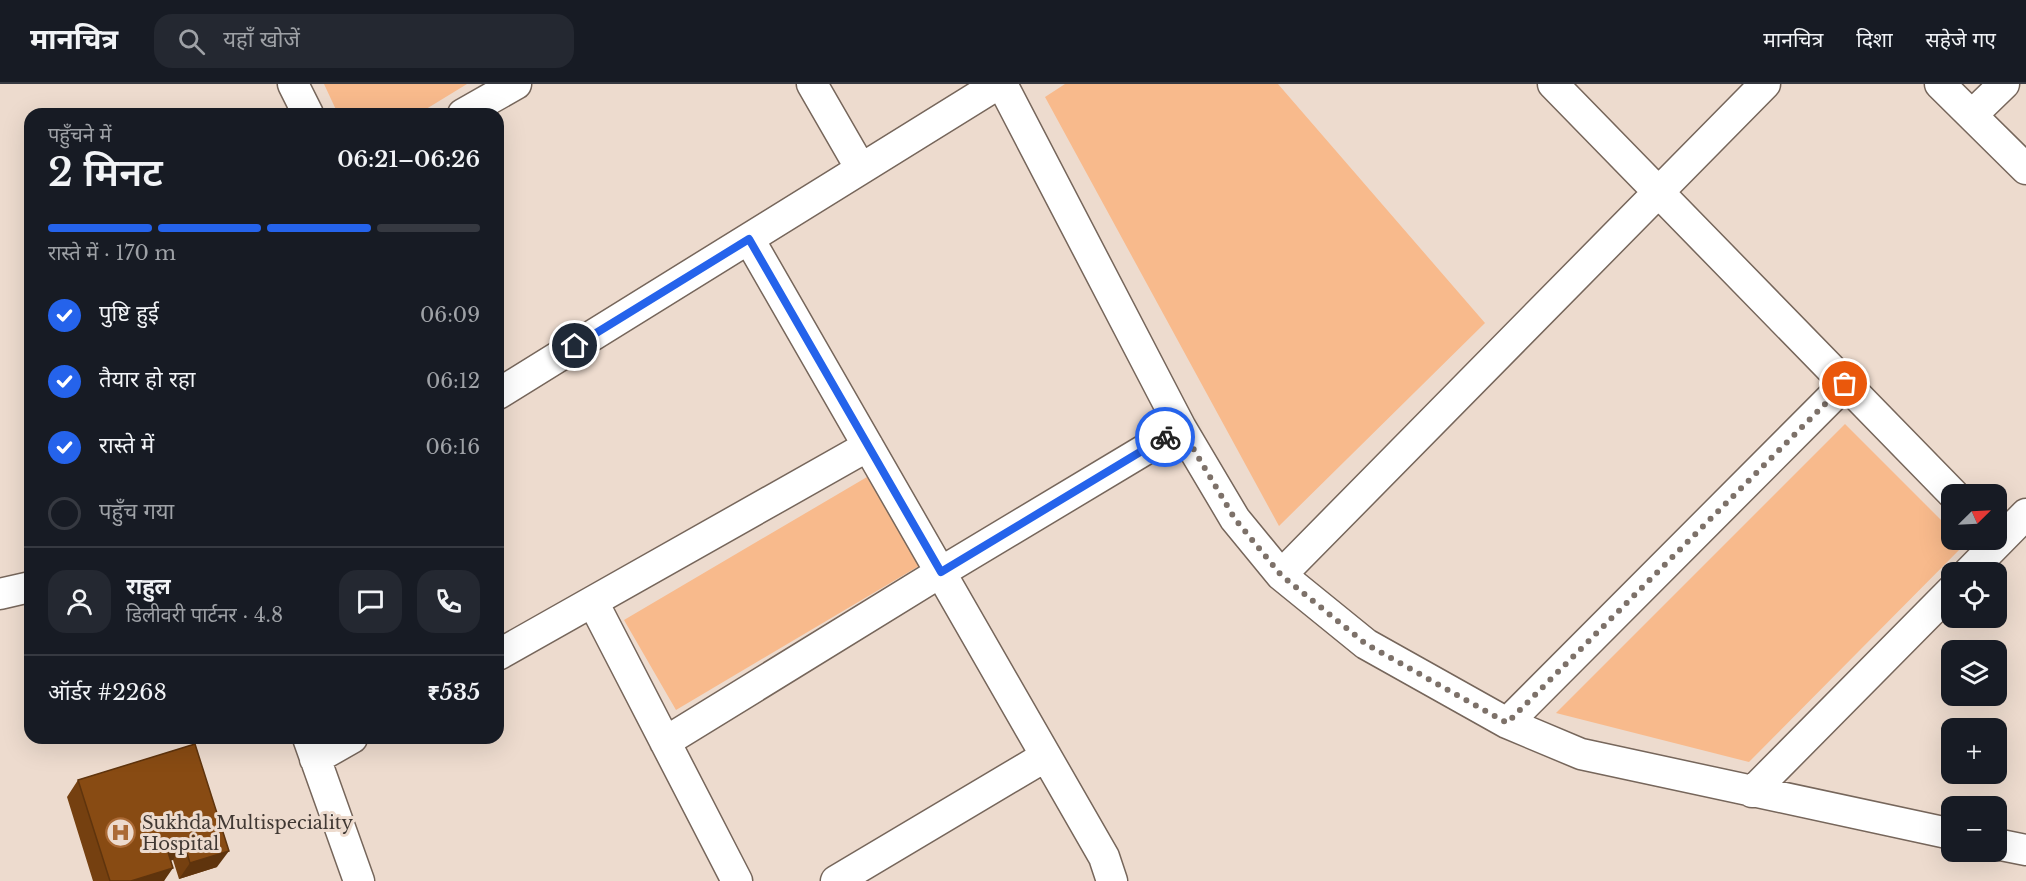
<!DOCTYPE html>
<html lang="hi">
<head>
<meta charset="utf-8">
<style>
	:root { --surface:#171b24; --page:#242831; --text:#f1f3f6; --muted:#9ea1a6; --line:#363941; --accent:#2563eb }
	body { margin:0; font-family:"Libre Baskerville","Noto Sans Devanagari",serif; background:var(--page); color:var(--text); height:100vh; display:flex; flex-direction:column; font-size:22px; white-space:nowrap }
	* { box-sizing:border-box; margin:0 }
	p { font-size:20px; color:var(--muted) }
	.icon { flex:none; width:33px; height:33px; fill:none; stroke:currentColor; stroke-width:2; stroke-linecap:round; stroke-linejoin:round }
	.map { position:relative; flex:1; overflow:hidden }
	.drawer { position:absolute; left:24px; top:24px; width:480px; height:636px; display:flex; flex-direction:column; background:var(--surface); border-radius:18px; box-shadow:0 6px 24px #0002 }
	.drawer>* { flex:none }
	.needle { width:39px; rotate:66deg }
	.controls { position:absolute; left:1941px; top:400px; display:grid; gap:12px }
	.controls a { display:grid; place-items:center; width:66px; height:66px; border-radius:12px; background:var(--surface); box-shadow:0 6px 24px #0002; font-size:30px }
	.pin { position:absolute; display:grid; place-items:center; width:51px; height:51px; color:#fff; margin:-26px; border:3px solid #fff; border-radius:50%; box-shadow:0 2px 6px #0007 }
	.courier { position:absolute; display:grid; place-items:center; width:60px; height:60px; margin:-30px; border:4px solid #2563eb; border-radius:50%; background:#fff; color:#222; box-shadow:0 2px 8px #0007 }
	.overview em { font-style:normal; font-weight:600 }
	.overview div { display:flex; flex-direction:column-reverse }
	.overview { display:flex; align-items:center; justify-content:space-between; height:102px; padding:0 24px }
	h1 { font-size:39px; font-weight:600; line-height:45px }
	.bar { display:grid; grid-template-columns:repeat(4,1fr); gap:9px 6px; align-content:center; height:72px; padding:0 24px }
	.bar i { height:8px; border-radius:4px; background:var(--line) }
	.bar .on { background:var(--accent) }
	.bar p { grid-column:span 4 }
	.line { display:flex; align-items:center; gap:15px; padding:0 24px; border-top:2px solid var(--line) }
	.line div { flex:1 }
	.round { display:grid; place-items:center; flex:none; width:63px; height:63px; border-radius:18px; background:var(--page) }
	ol { padding:0 24px; list-style:none }
	li { display:flex; align-items:center; gap:18px; height:66px }
	li p { margin-inline-start:auto }
	li .icon { padding:6px; border-radius:50%; background:var(--accent); color:#fff; stroke-width:4 }
	li:last-child { color:var(--muted) }
	li i { width:33px; height:33px; border:3px solid var(--line); border-radius:50% }
	header { display:flex; align-items:center; gap:36px; box-sizing:border-box; height:84px; padding:0 30px; background:var(--surface); border-bottom:2px solid var(--line) }
	header strong { font-size:28px }
	nav { display:flex; gap:33px; margin-inline-start:auto; font-size:21px }
	.search { width:420px; height:54px; background:var(--page); display:flex; align-items:center; gap:15px; box-sizing:border-box; padding:0 21px; border-radius:18px; color:var(--muted); font-size:22px }
	.map>svg:first-child { display:block }
	.green { fill:#f8ba8c }
	.lines { fill:none; stroke-linecap:round; stroke-linejoin:round }
	.street-casing { stroke:#76665b; stroke-width:33 }
	.street { stroke:#fff; stroke-width:30 }
	.wall { fill:#754010 }
	.shaded-wall { fill:#5f340d }
	.building { fill:#884b13; stroke:#5f340d; stroke-width:1.5 }
	.done { stroke:#7d7169; stroke-width:6; stroke-dasharray:0 10.8 }
	.route { stroke:#2563eb; stroke-width:8 }
	.labels { text-anchor:middle; stroke-width:6; stroke-linejoin:round; paint-order:stroke }
	.poi-label { font-size:18px; fill:#403833; stroke:#eddbce; text-anchor:start }
</style>
</head>
<body>
<header>
<strong>मानचित्र</strong>
<div class="search"><svg class="icon" aria-label="search" viewBox="0 0 24 24"><circle cx="10" cy="10" r="6"/><path d="M15 15l6 6"/></svg>यहाँ खोजें</div>
<nav><a>मानचित्र</a><a>दिशा</a><a>सहेजे गए</a></nav>
</header>
<div class="map">
<svg width="2026" height="797" viewBox="0 0 2026 797">
	<rect width="100%" height="100%" fill="#eddbce"/>
	<!-- green -->
	<path class="green" d="M324 0H467L418 30H338Z
		M1065 0H1278L1485 239 1279 442 1045 13Z
		M1845 340 1951 446 1952 456H1961L1965 460 1749 678 1556 629Z
		M867 393 919 482 676 626 624 536Z"/>
	<g class="lines">
		<defs>
			<path id="street" d="M293 0 308 30
				M812 0 861 85
				M1002 0 1181 344 1235 435 1281 491 1366 560 1507 639 1581 670 1952 750
				M1553 0 1954 411
				M1940 0 2026 85
				M463 30 516 0
				M1972 31 2004 0
				M749 155 1104 773 1112 797
				M498 310 998 0
				M1968 489 2026 430
				M1281 491 1765 0
				M0 510 30 503
				M593 518 737 797
				M498 571 868 362
				M1507 639 1845 300
				M308 654 359 797
				M665 658 941 488 1181 344
				M315 675 352 654
				M1752 708 1952 506
				M1996 760 2026 766
				M836 797 1046 672"/>
		</defs>
		<!-- street casing -->
		<use href="#street" class="street-casing"/>
		<!-- street -->
		<use href="#street" class="street"/>
	</g>
	<!-- wall -->
	<path class="wall" d="M195 660 217 783 179 795 173 776H171L164 797H93L67 713 78 696Z"/>
	<!-- shaded-wall -->
	<path class="shaded-wall" d="M184 759 173 776 156 781 167 765Z
		M229 767 217 783 179 795 190 779Z
		M173 784 164 797H131Z"/>
	<!-- building -->
	<path class="building" d="M195 660 229 767 190 779 184 759 167 765 173 784 131 797H110L78 696Z"/>
	<g class="lines">
		<!-- done -->
		<path class="done" d="M1165 353 1181 344 1235 435 1281 491 1366 560 1507 639 1845 300"/>
		<!-- route -->
		<path class="route" d="M575 262 749 155 941 488 1165 353"/>
	</g>
	<!-- icons -->
	<defs>
		<symbol id="hospital-ring" viewBox="-11 -11 22 22"><circle r="9.5" fill="#eddbce" stroke="#ab6a35" stroke-width="1.5"/><path d="M-5-5h3v3.5h4V-5h3V5h-3V1.5h-4V5h-3Z" fill="#ab6a35"/></symbol>
	</defs>
	<g fill-rule="evenodd">
		<use href="#hospital-ring" x="104" y="732" width="33" height="33"/>
	</g>
	<g class="labels">
		<!-- poi labels -->
		<g class="poi-label">
			<text x="142" y="745">Sukhda Multispeciality<tspan x="142" dy="21">Hospital</tspan></text>
		</g>
	</g>
</svg>
<div class="controls">
<a><svg class="needle" viewBox="-14 -14 28 28"><path d="M0-13l5 13h-10z" fill="#e53935"/><path d="M0 13l5-13h-10z" fill="#9ea1a6"/></svg></a>
<a><svg class="icon" aria-label="locate" viewBox="0 0 24 24"><circle cx="12" cy="12" r="6"/><path d="M12 2v4M12 18v4M2 12h4M18 12h4"/></svg></a>
<a><svg class="icon" aria-label="layers" viewBox="0 0 24 24"><path d="M12 4l9 5-9 5-9-5zM3 14l9 5 9-5"/></svg></a>
<a>+</a>
<a>−</a>
</div>
<div class="pin" style="left:1845px;top:300px;background:#ea580c"><svg class="icon" aria-label="bag" viewBox="0 0 24 24"><path d="M5 8h14l-1 12H6zM9 8a3 3 0 0 1 6 0"/></svg></div>
<div class="pin" style="left:575px;top:262px;background:#1f2937"><svg class="icon" aria-label="home" viewBox="0 0 24 24"><path d="M3 11l9-7 9 7M6 9v11h12V9"/></svg></div>
<div class="courier" style="left:1165px;top:353px"><svg class="icon" aria-label="bike" viewBox="0 0 24 24"><circle cx="6" cy="16" r="4"/><circle cx="18" cy="16" r="4"/><path d="M6 16l4-8h5l3 8M10 8l3 8H6M13 5h3"/></svg></div>
<section class="drawer">
<div class="overview"><div><h1>2 मिनट</h1><p>पहुँचने में</p></div><em>06:21–06:26</em></div>
<div class="bar"><i class="on"></i><i class="on"></i><i class="on"></i><i></i><p>रास्ते में · 170 m</p></div>
<ol>
<li><svg class="icon" aria-label="check" viewBox="0 0 24 24"><path d="M5 12l5 5 9-10"/></svg>पुष्टि हुई<p>06:09</p></li>
<li><svg class="icon" aria-label="check" viewBox="0 0 24 24"><path d="M5 12l5 5 9-10"/></svg>तैयार हो रहा<p>06:12</p></li>
<li><svg class="icon" aria-label="check" viewBox="0 0 24 24"><path d="M5 12l5 5 9-10"/></svg>रास्ते में<p>06:16</p></li>
<li><i></i>पहुँच गया</li>
</ol>
<div class="line" style="height:108px"><a class="round"><svg class="icon" aria-label="person" viewBox="0 0 24 24"><circle cx="12" cy="8" r="4"/><path d="M4 21q1-7 8-7t8 7"/></svg></a><div><b>राहुल</b><p>डिलीवरी पार्टनर · 4.8</p></div><a class="round"><svg class="icon" aria-label="chat" viewBox="0 0 24 24"><path d="M4 5h16v11H9l-5 4z"/></svg></a><a class="round"><svg class="icon" aria-label="phone" viewBox="0 0 24 24"><path d="M5 4h4l2 5-3 2q2 4 5 5l2-3 5 2v4C11 20 4 13 5 4z"/></svg></a></div>
<div class="line" style="height:78px"><div>ऑर्डर #2268</div><b>₹535</b></div>
</section>
</div>
</body>
</html>
